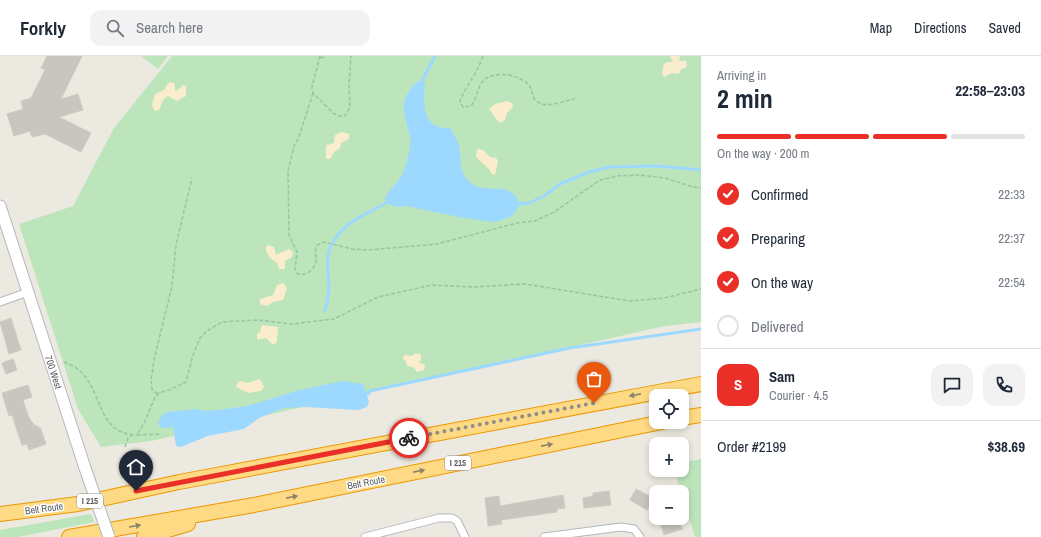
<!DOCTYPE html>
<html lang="en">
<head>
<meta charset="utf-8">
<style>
	:root { --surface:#fff; --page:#f2f2f3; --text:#1f2937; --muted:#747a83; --line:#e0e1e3; --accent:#ea2e28 }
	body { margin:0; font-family:"Archivo Narrow",sans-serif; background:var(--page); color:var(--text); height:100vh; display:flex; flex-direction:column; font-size:15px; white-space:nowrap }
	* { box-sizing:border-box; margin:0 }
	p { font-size:13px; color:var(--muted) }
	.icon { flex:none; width:22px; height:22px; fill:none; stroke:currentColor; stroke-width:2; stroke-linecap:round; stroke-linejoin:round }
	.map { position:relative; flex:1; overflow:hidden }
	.panel { display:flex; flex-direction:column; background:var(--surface); width:340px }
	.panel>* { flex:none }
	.tools { position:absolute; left:649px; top:333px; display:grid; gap:8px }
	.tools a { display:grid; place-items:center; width:40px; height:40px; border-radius:8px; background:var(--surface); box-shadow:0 2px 6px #0003; font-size:20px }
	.pin { position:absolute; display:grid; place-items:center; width:34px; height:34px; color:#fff; margin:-41px -17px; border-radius:50% 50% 50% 0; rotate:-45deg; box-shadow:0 0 4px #0007 }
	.pin .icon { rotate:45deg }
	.courier { position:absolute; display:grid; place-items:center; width:40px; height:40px; margin:-20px; border:3px solid #ea2e28; border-radius:50%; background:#fff; color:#222; box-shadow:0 1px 5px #0007 }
	.summary em { font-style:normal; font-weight:800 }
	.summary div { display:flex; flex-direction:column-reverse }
	.summary { display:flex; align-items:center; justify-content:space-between; height:68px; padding:0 16px }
	h1 { font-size:26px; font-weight:800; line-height:30px }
	.bar { display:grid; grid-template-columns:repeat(4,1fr); gap:6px 4px; align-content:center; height:48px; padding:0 16px }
	.bar i { height:5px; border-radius:3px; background:var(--line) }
	.bar .selected { background:var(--accent) }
	.bar p { grid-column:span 4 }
	.line { display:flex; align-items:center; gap:10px; padding:0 16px; border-top:1px solid var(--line) }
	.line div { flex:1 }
	.round { display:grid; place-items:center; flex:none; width:42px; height:42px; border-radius:12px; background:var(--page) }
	ol { padding:0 16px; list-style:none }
	li { display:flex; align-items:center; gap:12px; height:44px }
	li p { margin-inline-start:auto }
	li .icon { padding:4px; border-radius:50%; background:var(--accent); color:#fff; stroke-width:4 }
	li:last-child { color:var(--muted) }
	li i { width:22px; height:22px; border:2px solid var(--line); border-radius:50% }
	header { display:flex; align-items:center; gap:24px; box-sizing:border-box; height:56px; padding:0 20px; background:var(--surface); border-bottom:1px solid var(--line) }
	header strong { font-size:19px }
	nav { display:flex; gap:22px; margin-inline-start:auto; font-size:14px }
	.search { width:280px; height:36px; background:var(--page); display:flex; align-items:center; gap:10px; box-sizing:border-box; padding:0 14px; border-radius:12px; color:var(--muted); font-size:15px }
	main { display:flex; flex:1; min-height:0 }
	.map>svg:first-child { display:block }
	.green { fill:#bde5bb }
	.sand { fill:#faedcd }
	.water { fill:#9dd9ff }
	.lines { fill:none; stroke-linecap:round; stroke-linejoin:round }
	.stream { stroke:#9dd9ff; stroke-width:3 }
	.building { fill:#c9c5bf; stroke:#d1cabe }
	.street-casing { stroke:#b3b7bb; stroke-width:9 }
	.secondary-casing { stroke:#b4b8bd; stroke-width:13 }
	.highway-casing { stroke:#ec9700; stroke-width:16 }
	.path { stroke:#94c6a0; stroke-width:1.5; stroke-dasharray:4 2; stroke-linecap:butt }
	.street { stroke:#fff; stroke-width:7 }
	.secondary { stroke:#fff; stroke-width:11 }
	.highway { stroke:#feda85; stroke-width:14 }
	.secondary-bridge-casing { stroke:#b4b8bd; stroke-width:13; stroke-linecap:butt }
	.secondary-bridge { stroke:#fff; stroke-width:11 }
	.oneway { fill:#8a826c }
	.done { stroke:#8c8e8d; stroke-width:4; stroke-dasharray:0 7.2 }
	.route { stroke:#ea2e28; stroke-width:5 }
	.labels { text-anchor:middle; stroke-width:3; stroke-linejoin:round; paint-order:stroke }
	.shield { fill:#fff; stroke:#8b8e90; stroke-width:1 }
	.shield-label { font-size:9px; font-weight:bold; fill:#595d61 }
	.street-label { font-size:10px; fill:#595d61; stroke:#fff }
</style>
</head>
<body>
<header>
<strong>Forkly</strong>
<div class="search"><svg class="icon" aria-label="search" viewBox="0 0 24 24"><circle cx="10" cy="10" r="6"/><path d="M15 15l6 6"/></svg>Search here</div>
<nav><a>Map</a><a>Directions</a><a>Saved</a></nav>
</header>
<main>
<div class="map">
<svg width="701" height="481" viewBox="0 0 701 481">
	<rect width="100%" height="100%" fill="#ece9e0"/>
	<!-- green -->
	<path class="green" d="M141 0H168L158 13Z
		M172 0H701V266L665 270 151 385 101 391 78 353 19 168 73 150 114 72Z
		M701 403V481H695L674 414H682V407Z
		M91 458 94 466 18 481H0V474Z"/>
	<!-- sand -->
	<path class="sand" d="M670 0H680L679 5H686L687 10 685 12 681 13 679 18 672 17 664 21 662 17 664 8 667 6H673Z
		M171 26 175 28V35L178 34 183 29 186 30V40L177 45 168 40 163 44 159 54 155 55 152 49 155 38 164 34 168 27Z
		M507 45 512 47 513 51 507 57 505 64 501 67 497 64 489 53 495 48Z
		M342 76 349 78V83L341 87 340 92 334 96 330 103H326V89L334 87 335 79Z
		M477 93 483 94 490 101 496 102 498 105 495 119 492 118 489 113 476 101Z
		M268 189 274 191 276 199 289 193 293 196 292 201 285 205V213H279L277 207C271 203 266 199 266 191Z
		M283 227 287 232 283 244 273 246 267 250 260 248V243L273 239 277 229Z
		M262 269 278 271 277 285 275 288H272L266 282 257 284V278L260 276Z
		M416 297 421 299V304L418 306 425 309 424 314 417 316 413 311 407 310 406 305 403 303 404 299 412 300Z
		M260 323 264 331 261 335 248 337 236 331 237 328 240 325 248 327Z"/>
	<!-- water -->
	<path class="water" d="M418 25 425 26C424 46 420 73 450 72 453 78 457 83 459 89 462 103 458 117 471 127 487 140 509 122 520 148L514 158 510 161 499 165 493 166 464 162 406 150 397 151 386 147 385 142C389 135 393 131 398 125 404 117 407 106 409 96 417 70 387 53 418 25Z
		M342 325 363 328 365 335H370L371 338 367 340 369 346 367 351 359 354 304 351 284 352 259 362 244 373 208 380 181 391 176 390 173 371 163 372 159 370 158 367 162 359 167 356 196 353 206 355 218 354 247 350 300 334Z"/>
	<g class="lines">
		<!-- stream -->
		<path class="stream" d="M422 25 435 0
			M520 148 529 147 544 140 560 128 589 116 610 111 657 110 701 114
			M325 255C327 247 329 239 329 231 329 221 326 211 328 200 334 170 362 160 386 147
			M370 335 570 292 701 273"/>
	</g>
	<!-- building -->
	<path class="building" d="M47 0H82L61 43 78 38 83 54 59 61 91 77 81 96 45 78 32 81 30 75 14 80 7 58 23 53 21 45 31 42 45 14 41 12Z
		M11 262 21 294 9 298 0 266Z
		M13 303 17 314 6 318 2 307Z
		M28 329 32 341 23 344 29 362 35 370 37 369 38 372 40 371 46 388 29 394 27 388 22 389 12 359 9 360 2 337Z
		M636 433 653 442 647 454 630 444Z
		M609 435 611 449 584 452 583 442 593 440V437Z
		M563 439 565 452 557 453V456L501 464 502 468 488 470 485 442 499 440 500 450Z
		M659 462H679L682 473 664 479Z"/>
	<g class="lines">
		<defs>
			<path id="street" d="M0 246 28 236
				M365 481 439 462H452L457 465 465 481
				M544 481 621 471 634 473 640 481"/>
			<path id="secondary" d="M0 150 85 412"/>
			<path id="highway" d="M682 362 701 359
				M0 458 78 448 179 426 701 328
				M69 481 254 449 662 366
				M144 481 188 468"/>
		</defs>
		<!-- street casing -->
		<use href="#street" class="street-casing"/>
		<!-- secondary casing -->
		<use href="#secondary" class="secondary-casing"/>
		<!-- highway casing -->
		<use href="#highway" class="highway-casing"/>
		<!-- path -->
		<path class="path" d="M320 0 312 31 313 37 333 57 339 60H345L350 51 349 29 351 0
			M483 0C478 16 466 29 460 45L463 51 471 50C477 43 477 32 483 25 493 14 519 18 529 29 534 36 530 44 542 48 551 51 566 44 575 43
			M320 2 326 0
			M313 37 299 81 294 90 288 115 289 179 297 196 295 213 298 218C306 220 316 213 316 204 316 200 315 196 316 191L319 188 324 186 352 193 368 194 437 188 517 167 535 165 554 156 600 124 618 120 639 119 665 122 693 131 701 132
			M64 306C69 308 76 311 80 315 103 336 97 378 137 379
			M158 337H156L152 333 151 324 154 304 172 230 176 189 192 122
			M159 378 137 379 146 363 155 341 159 337 169 334 186 326 193 299 200 282 207 275 222 266 258 264 292 268 334 263 378 241 432 229 472 231 525 228 630 245 664 242 701 233
			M125 391 128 382 132 379"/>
		<!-- street -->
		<use href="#street" class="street"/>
		<!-- secondary -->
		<use href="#secondary" class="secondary"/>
		<!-- highway -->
		<use href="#highway" class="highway"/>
		<defs>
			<path id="secondary-bridge" d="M85 412 109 481"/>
		</defs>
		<!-- secondary-bridge casing -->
		<use href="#secondary-bridge" class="secondary-bridge-casing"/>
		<!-- secondary-bridge -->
		<use href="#secondary-bridge" class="secondary-bridge"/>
	</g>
	<!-- one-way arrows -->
	<defs><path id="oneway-solid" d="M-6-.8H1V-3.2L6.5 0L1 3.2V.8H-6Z"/></defs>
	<g class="oneway">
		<use href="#oneway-solid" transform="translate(635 339) rotate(169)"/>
		<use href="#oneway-solid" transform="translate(547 389) rotate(-11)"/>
		<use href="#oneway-solid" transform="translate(419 415) rotate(-11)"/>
		<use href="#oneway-solid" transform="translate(292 441) rotate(-11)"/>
		<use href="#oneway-solid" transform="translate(135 470) rotate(-10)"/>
	</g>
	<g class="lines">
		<!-- done -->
		<path class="done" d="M409 382 594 347"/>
		<!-- route -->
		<path class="route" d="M136 435 409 382"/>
	</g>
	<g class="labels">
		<!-- shield labels -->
		<g class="shield">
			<rect x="445" y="400" width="26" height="14" rx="3"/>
			<rect x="77" y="438" width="26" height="14" rx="3"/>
		</g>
		<g class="shield-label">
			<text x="458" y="410">I 215</text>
			<text x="90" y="448">I 215</text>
		</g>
		<!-- street labels -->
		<g class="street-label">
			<text transform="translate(54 316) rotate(72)" y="4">700 West</text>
			<text transform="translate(366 426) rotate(-11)" y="4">Belt Route</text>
			<text transform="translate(44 452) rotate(-8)" y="4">Belt Route</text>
		</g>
	</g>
</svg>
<div class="tools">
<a><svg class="icon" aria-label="locate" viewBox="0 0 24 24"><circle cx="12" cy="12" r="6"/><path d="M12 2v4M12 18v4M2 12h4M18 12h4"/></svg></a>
<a>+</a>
<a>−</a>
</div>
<div class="pin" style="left:594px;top:347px;background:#ea580c"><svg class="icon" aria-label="bag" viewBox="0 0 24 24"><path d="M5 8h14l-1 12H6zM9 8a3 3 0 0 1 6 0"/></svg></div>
<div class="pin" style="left:136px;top:435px;background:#1f2937"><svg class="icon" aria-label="home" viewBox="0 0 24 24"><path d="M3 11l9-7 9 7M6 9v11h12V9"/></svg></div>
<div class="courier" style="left:409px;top:382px"><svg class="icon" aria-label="bike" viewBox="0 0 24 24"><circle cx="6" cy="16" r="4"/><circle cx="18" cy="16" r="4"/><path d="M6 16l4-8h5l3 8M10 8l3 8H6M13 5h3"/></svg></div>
</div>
<section class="panel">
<div class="summary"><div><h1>2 min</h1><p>Arriving in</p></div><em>22:58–23:03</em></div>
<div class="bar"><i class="selected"></i><i class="selected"></i><i class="selected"></i><i></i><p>On the way · 200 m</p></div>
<ol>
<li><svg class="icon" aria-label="check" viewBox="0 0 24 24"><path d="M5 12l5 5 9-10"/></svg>Confirmed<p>22:33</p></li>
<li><svg class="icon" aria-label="check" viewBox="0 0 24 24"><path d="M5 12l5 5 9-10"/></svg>Preparing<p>22:37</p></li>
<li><svg class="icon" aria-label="check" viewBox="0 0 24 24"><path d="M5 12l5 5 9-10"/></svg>On the way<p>22:54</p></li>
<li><i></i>Delivered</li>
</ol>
<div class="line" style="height:72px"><b class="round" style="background:var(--accent);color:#fff">S</b><div><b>Sam</b><p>Courier · 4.5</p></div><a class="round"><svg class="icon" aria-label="chat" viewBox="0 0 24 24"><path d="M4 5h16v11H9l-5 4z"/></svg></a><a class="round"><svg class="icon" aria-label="phone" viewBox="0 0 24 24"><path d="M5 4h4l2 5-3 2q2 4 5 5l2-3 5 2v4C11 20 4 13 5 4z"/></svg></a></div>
<div class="line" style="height:52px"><div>Order #2199</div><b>$38.69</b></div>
</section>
</main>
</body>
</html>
